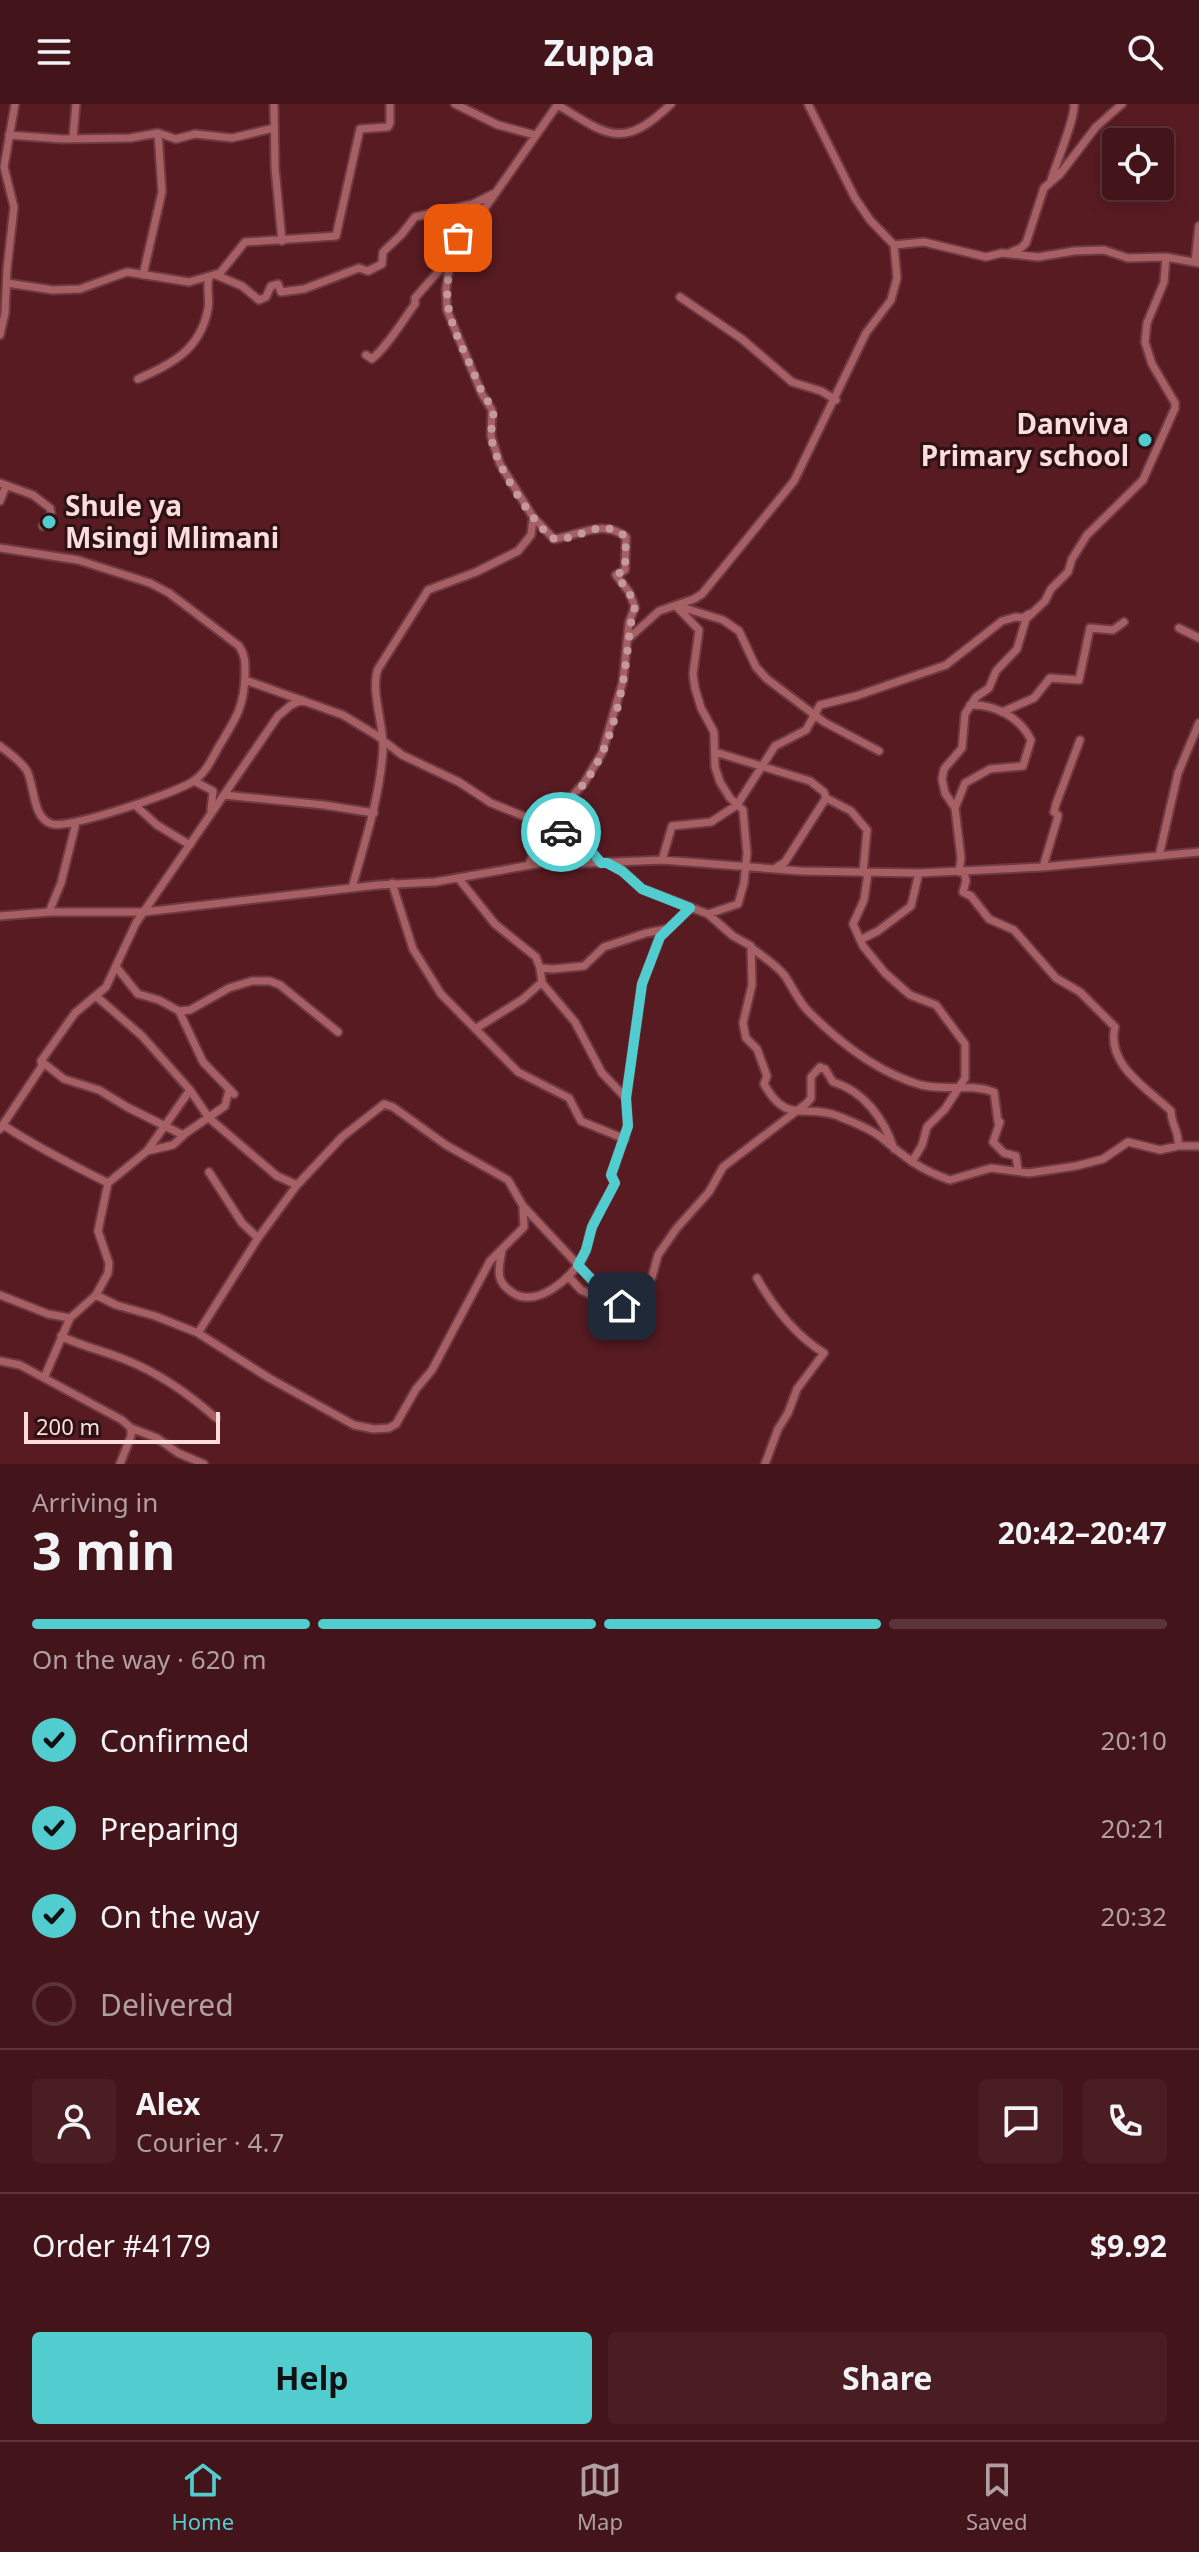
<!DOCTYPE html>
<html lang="en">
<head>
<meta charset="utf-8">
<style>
	:root { --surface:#43141a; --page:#4a1d23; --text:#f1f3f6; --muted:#af9ea2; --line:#5b3339; --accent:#52cdcf }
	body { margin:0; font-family:"Noto Sans",sans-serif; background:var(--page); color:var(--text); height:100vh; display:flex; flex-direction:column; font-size:30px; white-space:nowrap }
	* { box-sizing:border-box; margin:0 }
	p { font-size:26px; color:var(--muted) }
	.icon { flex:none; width:44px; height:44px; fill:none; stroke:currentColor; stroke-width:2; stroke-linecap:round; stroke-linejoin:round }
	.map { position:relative; height:1360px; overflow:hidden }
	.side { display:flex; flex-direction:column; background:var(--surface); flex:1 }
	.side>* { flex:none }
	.buttons { position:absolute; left:1102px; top:24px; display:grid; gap:16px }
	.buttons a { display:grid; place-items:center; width:72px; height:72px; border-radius:8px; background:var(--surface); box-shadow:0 4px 20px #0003,0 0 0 2px var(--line); font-size:40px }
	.scale { position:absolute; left:24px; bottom:20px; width:196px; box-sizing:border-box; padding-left:8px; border:4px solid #fddcdd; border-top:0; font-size:22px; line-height:28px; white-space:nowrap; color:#fddcdd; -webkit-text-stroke:6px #2d1113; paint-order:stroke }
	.pin { position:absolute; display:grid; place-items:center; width:68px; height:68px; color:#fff; margin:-34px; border-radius:16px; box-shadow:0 4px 12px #0006 }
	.courier { position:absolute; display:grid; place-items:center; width:80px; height:80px; margin:-40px; border:6px solid #52cdcf; border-radius:50%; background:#fff; color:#222; box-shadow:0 2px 10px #0007 }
	.overview em { font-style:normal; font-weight:700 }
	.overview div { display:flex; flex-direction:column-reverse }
	.overview { display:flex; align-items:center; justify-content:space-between; height:136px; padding:0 32px }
	h1 { font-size:52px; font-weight:700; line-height:60px }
	.bar { display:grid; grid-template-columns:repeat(4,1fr); gap:12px 8px; align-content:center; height:96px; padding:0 32px }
	.bar i { height:10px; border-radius:6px; background:var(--line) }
	.bar .current { background:var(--accent) }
	.bar p { grid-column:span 4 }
	.line { display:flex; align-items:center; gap:20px; padding:0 32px; border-top:2px solid var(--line) }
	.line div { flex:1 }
	.round { display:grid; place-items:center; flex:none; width:84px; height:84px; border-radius:8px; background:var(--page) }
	ol { padding:0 32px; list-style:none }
	li { display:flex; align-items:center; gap:24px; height:88px }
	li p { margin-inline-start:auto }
	li .icon { padding:8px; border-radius:50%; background:var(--accent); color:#111; stroke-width:4 }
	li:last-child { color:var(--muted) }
	li i { width:44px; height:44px; border:4px solid var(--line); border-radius:50% }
	.cta { display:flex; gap:16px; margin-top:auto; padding:16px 32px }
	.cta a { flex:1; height:92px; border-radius:8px; background:var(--accent); color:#111; font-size:32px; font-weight:700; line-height:92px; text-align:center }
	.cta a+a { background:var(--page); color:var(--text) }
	header { display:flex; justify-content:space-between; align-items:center; height:104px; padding:0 32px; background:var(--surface); font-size:36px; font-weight:700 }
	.dock { display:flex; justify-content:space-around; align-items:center; height:112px; border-top:2px solid var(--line); background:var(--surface); font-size:22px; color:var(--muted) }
	.dock a { display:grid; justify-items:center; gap:4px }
	.dock .current { color:var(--accent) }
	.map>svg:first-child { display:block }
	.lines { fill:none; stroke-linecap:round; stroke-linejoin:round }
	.street-casing { stroke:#6e3942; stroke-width:11 }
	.street { stroke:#a66063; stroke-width:7 }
	.done { stroke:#c4989c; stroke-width:8; stroke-dasharray:0 14.4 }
	.route { stroke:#52cdcf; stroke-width:10 }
	.poi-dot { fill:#52cdcf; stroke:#2d1113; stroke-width:3 }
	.labels { text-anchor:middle; stroke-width:6; stroke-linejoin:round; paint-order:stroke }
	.poi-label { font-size:28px; font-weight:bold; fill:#fddcdd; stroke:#2d1113; text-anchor:end }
</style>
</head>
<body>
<header><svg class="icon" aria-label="menu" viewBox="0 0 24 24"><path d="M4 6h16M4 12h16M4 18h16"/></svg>Zuppa<svg class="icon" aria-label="search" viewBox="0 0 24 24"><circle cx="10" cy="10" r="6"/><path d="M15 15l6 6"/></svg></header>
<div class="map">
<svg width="1199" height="1360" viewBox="0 0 1199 1360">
	<rect width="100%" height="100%" fill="#591b22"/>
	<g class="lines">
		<defs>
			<path id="street" d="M274 0 275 64 282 137
				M455 0 498 21 535 31
				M558 1C608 32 623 46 671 0
				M9 31 62 35 130 34 158 29 176 35 195 30 232 34 274 24
				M73 34 76 0
				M1051 76C1056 60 1076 12 1074 0
				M894 141 924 138 986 153 1002 149 1038 153 1074 147 1104 146 1128 154 1166 153 1199 159
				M1009 149 1021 144 1026 139 1044 84 1060 70 1096 23 1122 0
				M1195 158 1199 122
				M143 171 162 88 158 29
				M216 171 242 182 259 196 266 193 271 182 278 180 281 188 304 185 359 164 368 167 382 160 383 148 401 131 415 113 473 100 493 90
				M7 179 53 186 80 185 127 168 189 178 220 169 245 138 336 132 360 25 388 23 390 19V0
				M680 193 742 235 792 278 821 287 836 296
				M0 231 5 209 7 165 14 103 4 63 15 0
				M366 251 372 255C389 240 401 219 415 200V194L450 154
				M138 275C173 259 200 246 208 205 210 194 206 184 209 173
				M0 379 33 391 50 404 51 409 43 422
				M0 397 6 382
				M0 444 78 456 150 479 169 489 239 542C246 552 245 560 245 572 244 605 234 617 218 644 211 657 205 670 192 678 175 689 69 725 52 720 32 714 35 683 27 667 21 657 9 649 0 642
				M676 502 699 526 693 570 695 584 701 604 714 628 715 663 720 678 730 694 743 706 747 749 744 779 738 800 708 810
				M678 502 723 516 739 527 756 563 767 575 824 618 879 647
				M1179 524 1199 534
				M628 535 659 507 694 495 702 490 794 377 866 229 891 196 897 174 894 141 870 116 855 94 808 0
				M245 576 343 611 376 631 402 651 459 678 491 699 578 734 601 759
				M1002 608 1034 594 1050 574 1079 576 1090 524 1113 526 1124 518
				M715 648 810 677 824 688 826 694 851 707 867 726 863 769
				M194 677 213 687 211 706
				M224 691 324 701 374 709
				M135 701 157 721 190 741
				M955 704 965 679 990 665 1023 662 1031 636C1020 613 994 600 970 601
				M1159 752 1178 669 1199 619
				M662 756 672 722 711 718 737 701 775 642 806 626 820 601 856 592 946 561 1002 517 1016 513 1023 514 1029 510
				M608 759 625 769 642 785 708 810 733 832 751 842 752 881 743 919 746 934 757 945 767 972 764 980C787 1022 805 999 838 1012 852 1018 870 1024 882 1034 906 1054 920 1066 950 1076L991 1064 1029 1069 1076 1062 1103 1055 1128 1038 1160 1046 1178 1042H1199
				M529 760 544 723 584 679 602 649 623 577 629 518 635 503 629 488 616 471 625 466 626 433C602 415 580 431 554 435L533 413 500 360 491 332 492 306 482 290 447 206 446 185 450 157 458 134 473 121 558 0
				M777 763 785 758 826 694
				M1043 763 1057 716 1058 711 1054 708 1056 700 1080 636
				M964 767 966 777 963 788 971 792 989 815 1014 826 1056 874 1080 888 1115 923C1106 961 1147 984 1171 1007 1171 1021 1180 1028 1178 1042
				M959 768 961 754 955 704 945 689 942 675 944 665 962 644 965 610 976 593 989 584 996 567 1017 545 1026 515 1045 497 1051 485 1068 468 1072 455 1087 431 1143 376 1175 304V299L1152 260 1145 238 1147 219 1164 178 1166 153
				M868 769 864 796 853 820 863 842 885 869 910 891 936 901 965 940V974L945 1005 927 1023 922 1041 912 1058
				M459 775 495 820 536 853 540 864 542 879 575 918 602 969 626 994
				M392 779 413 845 441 890 518 968 569 994 581 1017 625 1035
				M352 784C365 737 380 693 383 645 384 621 370 586 378 565L428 486 476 468 518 447 531 431 533 415
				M49 808 61 779 76 719
				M0 812 49 808H144L378 781 435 778 542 759 567 760 662 756 801 767 919 769 1043 763 1199 748
				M860 836 878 827 911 802 919 769
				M752 844C763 853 777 861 785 872 793 884 798 897 809 908 839 938 879 969 921 981 945 987 969 979 994 988L998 1018H1000L993 1038 1004 1049 1016 1052 1018 1066
				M117 864 138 890 159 896 179 907 190 906 229 884 252 877H270L280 881 338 928
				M540 864 553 865 584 862 604 843 646 829 667 825
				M97 893 142 932 190 986 209 1014 277 1072 297 1081
				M179 907 203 958 234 990
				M475 925 523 895 542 878
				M41 957 64 975 99 986 127 1003 183 1031 225 1002 229 986
				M3 1021C37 1043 72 1061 108 1079
				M0 1025 42 962 41 957 75 909 106 883 136 819 278 612 291 601 302 596
				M147 1047 173 1041 184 1031
				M209 1068 242 1119 258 1134
				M502 1146C499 1165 494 1177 513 1189 537 1204 571 1175 583 1153 588 1143 588 1133 592 1123 598 1108 608 1094 615 1079L611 1071 628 1022 626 994 642 880 660 833 690 804
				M568 1172 581 1186 615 1202 626 1200 641 1188 652 1173 658 1151 676 1125 709 1088 723 1063 807 999 811 994V973L820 963 825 965 833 978C864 987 884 1015 894 1045
				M757 1174C774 1204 795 1231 824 1249L797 1285 788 1309 778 1325 765 1360
				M0 1191 48 1210 70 1214
				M96 1191 116 1201 155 1212 198 1229 269 1274 354 1321 374 1325 389 1324 396 1320 416 1285 432 1266 490 1157 524 1123 523 1105
				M198 1229 258 1134 297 1081 342 1033 384 1000 393 1003 446 1041 508 1076 523 1102 594 1178 602 1196
				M61 1232C83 1243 105 1247 126 1256 159 1269 190 1291 216 1314
				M0 1257 20 1261 122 1316 131 1324 157 1334 178 1349 204 1360
				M44 1274 70 1214 96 1191 108 1169 109 1159 98 1127 108 1079 147 1047 190 986
				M120 1360 131 1332V1324"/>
		</defs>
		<!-- street casing -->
		<use href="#street" class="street-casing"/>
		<!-- street -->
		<use href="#street" class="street"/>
	</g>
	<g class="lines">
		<!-- done -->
		<path class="done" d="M458 134C435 203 452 218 479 281 482 290 491 299 493 309 495 316 490 325 491 333 497 365 528 410 551 434 579 440 597 410 626 433L625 466 616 471 629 488 635 503C629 521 629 539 626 558 621 596 611 639 590 671 578 690 559 705 544 723L561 728"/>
		<!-- route -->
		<path class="route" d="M561 728 585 739 601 759H607L622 767 642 785 690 804 660 833 642 880 626 994 628 1022 611 1071 615 1079 592 1123 586 1146 578 1161 594 1178 602 1196 615 1202H622"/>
	</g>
	<!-- markers -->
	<g class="poi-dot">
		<circle cx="1145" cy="336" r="8"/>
		<circle cx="49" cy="418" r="8"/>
	</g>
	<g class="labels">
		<!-- poi labels -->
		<g class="poi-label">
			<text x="1129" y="330">Danviva<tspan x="1129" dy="32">Primary school</tspan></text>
			<text x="65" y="412" text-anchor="start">Shule ya<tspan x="65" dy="32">Msingi Mlimani</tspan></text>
		</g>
	</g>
</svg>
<div class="buttons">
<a><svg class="icon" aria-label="locate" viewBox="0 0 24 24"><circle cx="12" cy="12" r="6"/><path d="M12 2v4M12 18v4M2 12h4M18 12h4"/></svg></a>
</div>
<div class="scale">200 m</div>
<div class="pin" style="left:458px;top:134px;background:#ea580c"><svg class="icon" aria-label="bag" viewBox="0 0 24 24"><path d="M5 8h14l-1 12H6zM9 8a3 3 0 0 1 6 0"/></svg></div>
<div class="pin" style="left:622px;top:1202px;background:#1f2937"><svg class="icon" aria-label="home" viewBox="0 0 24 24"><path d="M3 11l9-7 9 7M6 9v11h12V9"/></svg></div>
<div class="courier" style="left:561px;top:728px"><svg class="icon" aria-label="car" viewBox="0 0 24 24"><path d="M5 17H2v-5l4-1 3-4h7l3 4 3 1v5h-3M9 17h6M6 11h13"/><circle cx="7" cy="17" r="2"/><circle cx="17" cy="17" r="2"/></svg></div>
</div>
<section class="side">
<div class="overview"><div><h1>3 min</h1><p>Arriving in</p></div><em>20:42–20:47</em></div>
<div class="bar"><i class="current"></i><i class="current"></i><i class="current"></i><i></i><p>On the way · 620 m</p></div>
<ol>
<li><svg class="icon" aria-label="check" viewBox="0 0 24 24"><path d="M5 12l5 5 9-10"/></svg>Confirmed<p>20:10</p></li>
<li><svg class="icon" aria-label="check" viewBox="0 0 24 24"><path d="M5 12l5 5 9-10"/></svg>Preparing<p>20:21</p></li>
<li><svg class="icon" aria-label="check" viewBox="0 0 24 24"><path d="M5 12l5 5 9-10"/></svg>On the way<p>20:32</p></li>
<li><i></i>Delivered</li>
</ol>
<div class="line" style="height:144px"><a class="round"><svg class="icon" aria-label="person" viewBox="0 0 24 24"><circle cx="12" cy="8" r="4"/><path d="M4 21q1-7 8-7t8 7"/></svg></a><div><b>Alex</b><p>Courier · 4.7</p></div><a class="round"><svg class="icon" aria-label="chat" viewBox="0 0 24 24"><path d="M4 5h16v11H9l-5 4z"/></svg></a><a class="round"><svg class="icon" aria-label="phone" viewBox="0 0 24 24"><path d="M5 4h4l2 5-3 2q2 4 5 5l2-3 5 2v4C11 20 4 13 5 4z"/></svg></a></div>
<div class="line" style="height:104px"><div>Order #4179</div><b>$9.92</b></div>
<div class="cta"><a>Help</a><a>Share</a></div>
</section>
<nav class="dock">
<a class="current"><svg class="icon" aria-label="home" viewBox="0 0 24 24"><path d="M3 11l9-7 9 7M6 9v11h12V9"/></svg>Home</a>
<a><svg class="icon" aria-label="map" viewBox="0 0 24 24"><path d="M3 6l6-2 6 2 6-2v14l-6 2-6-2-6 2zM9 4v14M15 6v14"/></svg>Map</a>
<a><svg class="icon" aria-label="saved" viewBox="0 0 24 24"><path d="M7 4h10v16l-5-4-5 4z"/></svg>Saved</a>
</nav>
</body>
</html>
